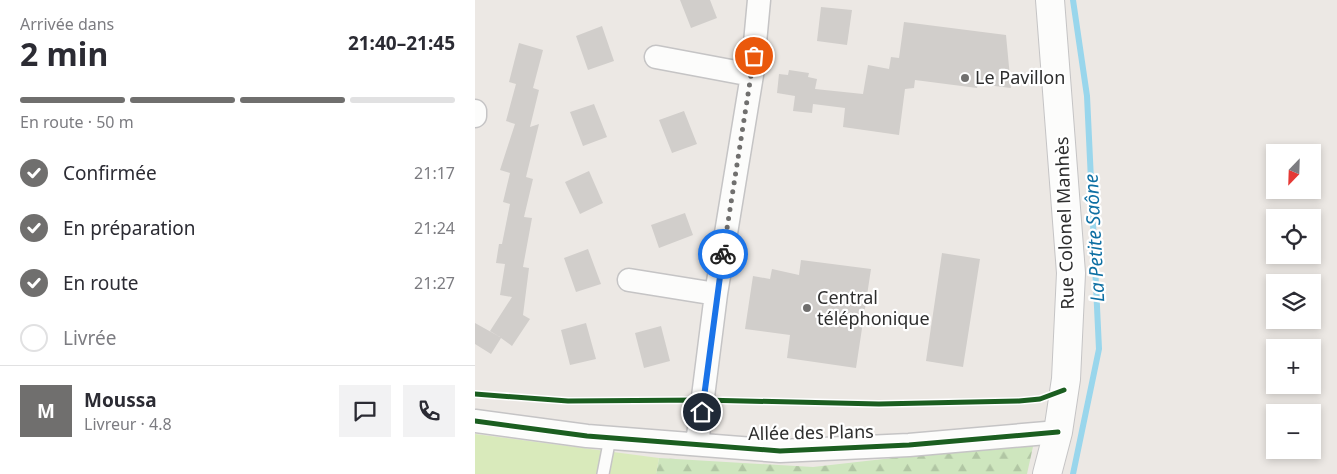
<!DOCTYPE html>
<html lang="fr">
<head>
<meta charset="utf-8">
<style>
	:root { --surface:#fff; --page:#f2f2f3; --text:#2b2b33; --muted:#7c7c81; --line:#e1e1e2; --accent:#706f6e }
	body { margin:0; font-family:"Noto Sans",sans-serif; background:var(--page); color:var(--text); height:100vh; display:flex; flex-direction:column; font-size:19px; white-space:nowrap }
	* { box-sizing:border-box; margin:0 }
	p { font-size:16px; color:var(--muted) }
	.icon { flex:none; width:28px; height:28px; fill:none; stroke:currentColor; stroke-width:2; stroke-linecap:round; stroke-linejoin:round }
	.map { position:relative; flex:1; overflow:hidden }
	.sheet { display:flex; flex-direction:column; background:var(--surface); width:475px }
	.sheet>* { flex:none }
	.needle { width:32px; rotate:203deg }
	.buttons { position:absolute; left:791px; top:144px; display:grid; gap:10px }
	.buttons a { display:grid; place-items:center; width:55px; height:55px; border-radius:0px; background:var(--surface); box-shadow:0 2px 8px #0003; font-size:25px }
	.pin { position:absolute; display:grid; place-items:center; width:42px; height:42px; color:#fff; margin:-21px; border:2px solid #fff; border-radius:50%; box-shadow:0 1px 5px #0007 }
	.courier { position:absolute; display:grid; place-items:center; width:50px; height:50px; margin:-25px; border:4px solid #1a73e8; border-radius:50%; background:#fff; color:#222; box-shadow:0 1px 6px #0007 }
	.summary em { font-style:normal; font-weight:700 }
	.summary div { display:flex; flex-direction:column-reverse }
	.summary { display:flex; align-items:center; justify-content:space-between; height:85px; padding:0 20px }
	h1 { font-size:32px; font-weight:700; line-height:38px }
	.bar { display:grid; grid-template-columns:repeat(4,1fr); gap:8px 5px; align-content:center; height:60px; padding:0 20px }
	.bar i { height:6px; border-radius:4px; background:var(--line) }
	.bar .selected { background:var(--accent) }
	.bar p { grid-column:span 4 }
	.line { display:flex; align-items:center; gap:12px; padding:0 20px; border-top:1px solid var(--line) }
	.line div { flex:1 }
	.round { display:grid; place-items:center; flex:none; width:52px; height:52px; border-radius:0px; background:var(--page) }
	ol { padding:0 20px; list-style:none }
	li { display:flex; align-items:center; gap:15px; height:55px }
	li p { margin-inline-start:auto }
	li .icon { padding:5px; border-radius:50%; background:var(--accent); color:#fff; stroke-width:4 }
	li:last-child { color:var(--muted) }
	li i { width:28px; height:28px; border:2px solid var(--line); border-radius:50% }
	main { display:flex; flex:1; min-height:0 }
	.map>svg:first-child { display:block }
	.forest { fill:url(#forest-firs) }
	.pitch { fill:#d9eabb }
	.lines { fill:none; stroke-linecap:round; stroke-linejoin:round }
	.stream { stroke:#99d6ec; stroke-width:6 }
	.building { fill:#d1cecb }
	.service-casing { stroke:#c5c4c5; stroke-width:14 }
	.minor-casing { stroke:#c5c4c5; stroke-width:25 }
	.tertiary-casing { stroke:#c5c4c5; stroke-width:30 }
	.service { stroke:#fcfcfb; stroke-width:11 }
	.minor { stroke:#fcfcfb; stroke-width:22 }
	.tertiary { stroke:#fcfcfb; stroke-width:28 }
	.cycleway-casing { stroke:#fff; stroke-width:8 }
	.cycleway { stroke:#1b5e20; stroke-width:5 }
	.done { stroke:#706f6e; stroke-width:5; stroke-dasharray:0 9 }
	.route { stroke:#1a73e8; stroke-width:6 }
	.poi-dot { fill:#706f6e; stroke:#fff; stroke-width:2 }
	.labels { text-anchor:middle; stroke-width:4.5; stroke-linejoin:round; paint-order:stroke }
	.poi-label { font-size:18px; fill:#2e2e2e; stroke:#fff; text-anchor:start }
	.street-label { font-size:18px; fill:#2e2e2e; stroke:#fff }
	.water-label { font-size:19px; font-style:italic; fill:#0d6fa3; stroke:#fff }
</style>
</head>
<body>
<main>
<section class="sheet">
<div class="summary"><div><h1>2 min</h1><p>Arrivée dans</p></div><em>21:40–21:45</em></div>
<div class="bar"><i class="selected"></i><i class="selected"></i><i class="selected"></i><i></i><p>En route · 50 m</p></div>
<ol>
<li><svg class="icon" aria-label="check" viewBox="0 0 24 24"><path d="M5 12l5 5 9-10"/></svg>Confirmée<p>21:17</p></li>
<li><svg class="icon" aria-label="check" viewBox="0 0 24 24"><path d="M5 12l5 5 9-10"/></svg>En préparation<p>21:24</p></li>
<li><svg class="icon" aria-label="check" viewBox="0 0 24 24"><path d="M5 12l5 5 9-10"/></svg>En route<p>21:27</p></li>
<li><i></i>Livrée</li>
</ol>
<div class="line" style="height:90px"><b class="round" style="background:var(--accent);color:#fff">M</b><div><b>Moussa</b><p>Livreur · 4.8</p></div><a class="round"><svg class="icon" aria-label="chat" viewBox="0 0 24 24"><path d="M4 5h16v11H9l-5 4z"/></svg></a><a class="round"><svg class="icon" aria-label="phone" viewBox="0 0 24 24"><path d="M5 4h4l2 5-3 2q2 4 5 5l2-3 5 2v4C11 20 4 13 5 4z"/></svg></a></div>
</section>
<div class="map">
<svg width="862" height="474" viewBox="0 0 862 474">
	<defs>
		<pattern id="forest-firs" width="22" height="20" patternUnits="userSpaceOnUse" patternTransform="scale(1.25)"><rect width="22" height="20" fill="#cee6be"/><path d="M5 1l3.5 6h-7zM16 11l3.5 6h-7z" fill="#b1c6a4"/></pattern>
	</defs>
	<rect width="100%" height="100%" fill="#ece8e4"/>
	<!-- forest -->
	<path class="forest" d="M559 442 552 474H181L184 458 338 467Z"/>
	<!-- pitch -->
	<path class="pitch" d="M0 434 184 458 181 474H0Z"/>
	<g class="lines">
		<!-- stream -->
		<path class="stream" d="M598 474 624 349 612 96 598 0"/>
	</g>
	<!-- building -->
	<path class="building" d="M205 0H235L242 18 216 28Z
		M346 7 377 10 372 45 342 41Z
		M429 22 531 35 536 88 503 84 502 88 440 80 439 88 430 89 424 135 368 127 370 108 338 104 337 113 318 111 320 96 302 93 304 74 313 75 314 70 334 73 333 77 342 79 340 89 388 94 393 65 414 69 416 57 424 58Z
		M127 26 139 61 113 70 101 36Z
		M44 43 68 50 58 88 64 90 55 127 64 124 51 177 58 179 49 217 57 218 48 267 54 268 48 315 55 319 37 346 26 338 16 354 0 344V323L25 337 15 331 37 297 25 295 30 264 21 263 24 244H27L35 204 28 202 35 173 25 170 40 124 31 121 41 84 34 82Z
		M119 104 132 137 108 146 95 112Z
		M209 111 222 144 197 153 184 120Z
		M114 171 128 203 105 214 90 182Z
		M210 213 218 235 184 248 176 225Z
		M113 249 126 284 101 292 89 258Z
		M467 253 505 259 488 367 451 361Z
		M326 260 396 269 381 368 312 358 315 335 270 329 278 276 295 279 297 269 324 275Z
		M111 323 121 359 95 365 86 330Z
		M186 326 195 361 169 368 160 333Z"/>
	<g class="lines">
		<defs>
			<path id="service" d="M128 474 135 438"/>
			<path id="minor" d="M181 57 277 75
				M0 111V116
				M154 280 241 294
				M0 421 112 436 305 451 434 445 583 432
				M222 444 241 294 277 75 284 0"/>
			<path id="tertiary" d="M572 474 583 432 591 379 596 273 575 0"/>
		</defs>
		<!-- service casing -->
		<use href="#service" class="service-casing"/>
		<!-- minor casing -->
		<use href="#minor" class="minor-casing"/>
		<!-- tertiary casing -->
		<use href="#tertiary" class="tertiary-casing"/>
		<!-- service -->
		<use href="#service" class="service"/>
		<!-- minor -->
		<use href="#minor" class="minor"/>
		<!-- tertiary -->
		<use href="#tertiary" class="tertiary"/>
		<defs>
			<path id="cycleway" d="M0 394 93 401 227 400 404 404 544 401 565 399 589 390
				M0 421 112 436 305 451 434 445 583 432"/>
		</defs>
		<!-- cycleway casing -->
		<use href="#cycleway" class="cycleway-casing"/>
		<!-- cycleway -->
		<use href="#cycleway" class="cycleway"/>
	</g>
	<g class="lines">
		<!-- done -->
		<path class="done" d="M248 254 279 56"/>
		<!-- route -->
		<path class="route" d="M227 412 248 254"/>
	</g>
	<!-- markers -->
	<g class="poi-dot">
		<circle cx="490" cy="78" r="5"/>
		<circle cx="332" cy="308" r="5"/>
	</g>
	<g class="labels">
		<!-- poi labels -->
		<g class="poi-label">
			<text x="500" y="84">Le Pavillon</text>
			<text x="342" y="304">Central<tspan x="342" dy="21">téléphonique</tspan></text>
		</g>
		<!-- street labels -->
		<g class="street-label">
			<text transform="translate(590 223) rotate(-92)" y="6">Rue Colonel Manhès</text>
			<text transform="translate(336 433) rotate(-1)" y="6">Allée des Plans</text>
		</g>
		<!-- water labels -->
		<g class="water-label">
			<text transform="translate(619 238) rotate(-93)" y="7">La Petite Saône</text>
		</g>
	</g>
</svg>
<div class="buttons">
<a><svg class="needle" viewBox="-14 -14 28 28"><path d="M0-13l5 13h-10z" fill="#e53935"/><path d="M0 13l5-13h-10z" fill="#7c7c81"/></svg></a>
<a><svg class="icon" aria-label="locate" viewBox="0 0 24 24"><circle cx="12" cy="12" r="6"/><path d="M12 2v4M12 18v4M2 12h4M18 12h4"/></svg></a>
<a><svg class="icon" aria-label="layers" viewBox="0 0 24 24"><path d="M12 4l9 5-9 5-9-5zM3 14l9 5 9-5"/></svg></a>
<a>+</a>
<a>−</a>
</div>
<div class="pin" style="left:279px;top:56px;background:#ea580c"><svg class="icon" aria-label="bag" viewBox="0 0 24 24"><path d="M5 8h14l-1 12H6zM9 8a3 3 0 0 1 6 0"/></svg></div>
<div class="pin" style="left:227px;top:412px;background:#1f2937"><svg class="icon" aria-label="home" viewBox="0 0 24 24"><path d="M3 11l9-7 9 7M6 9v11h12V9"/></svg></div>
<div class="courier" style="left:248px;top:254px"><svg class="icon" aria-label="bike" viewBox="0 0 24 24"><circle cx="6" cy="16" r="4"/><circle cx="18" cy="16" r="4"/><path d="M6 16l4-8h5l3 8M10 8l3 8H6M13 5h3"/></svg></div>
</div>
</main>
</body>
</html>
